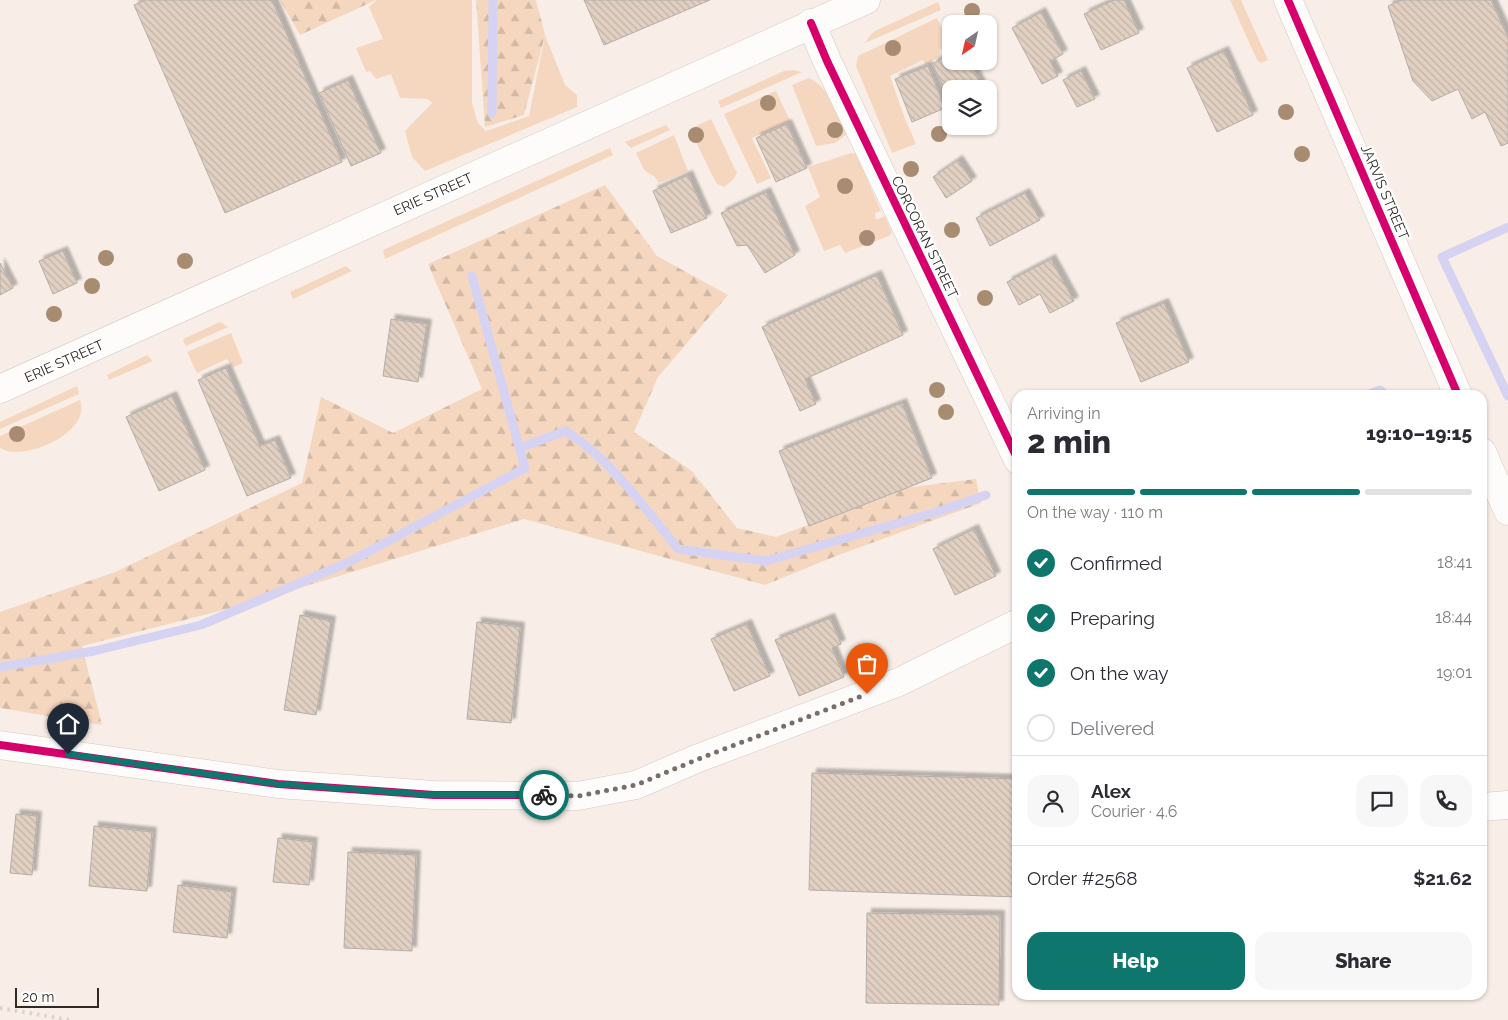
<!DOCTYPE html>
<html lang="en">
<head>
<meta charset="utf-8">
<style>
	:root { --surface:#fff; --page:#f7f7f7; --text:#2b2b33; --muted:#7c7c81; --line:#e1e1e2; --accent:#0f766e }
	body { margin:0; font-family:Raleway,sans-serif; background:var(--page); color:var(--text); height:100vh; display:flex; flex-direction:column; font-size:19px; white-space:nowrap }
	* { box-sizing:border-box; margin:0 }
	p { font-size:16px; color:var(--muted) }
	.icon { flex:none; width:28px; height:28px; fill:none; stroke:currentColor; stroke-width:2; stroke-linecap:round; stroke-linejoin:round }
	.map { position:relative; flex:1; overflow:hidden }
	.side { position:absolute; left:1012px; top:390px; width:475px; height:610px; display:flex; flex-direction:column; background:var(--surface); border-radius:15px; box-shadow:0 1px 4px #0004 }
	.side>* { flex:none }
	.needle { width:32px; rotate:214deg }
	.fabs { position:absolute; left:942px; top:15px; display:grid; gap:10px }
	.fabs a { display:grid; place-items:center; width:55px; height:55px; border-radius:10px; background:var(--surface); box-shadow:0 1px 4px #0004; font-size:25px }
	.scale { position:absolute; left:15px; bottom:12px; width:84px; box-sizing:border-box; padding-left:5px; border:2px solid #302a25; border-top:0; font-size:14px; line-height:18px; white-space:nowrap; color:#302a25; -webkit-text-stroke:4px #fefefe; paint-order:stroke }
	.pin { position:absolute; display:grid; place-items:center; width:42px; height:42px; color:#fff; margin:-51px -21px; border-radius:50% 50% 50% 0; rotate:-45deg; box-shadow:0 0 5px #0007 }
	.pin .icon { rotate:45deg }
	.courier { position:absolute; display:grid; place-items:center; width:50px; height:50px; margin:-25px; border:4px solid #0f766e; border-radius:50%; background:#fff; color:#222; box-shadow:0 1px 6px #0007 }
	.headline em { font-style:normal; font-weight:800 }
	.headline div { display:flex; flex-direction:column-reverse }
	.headline { display:flex; align-items:center; justify-content:space-between; height:85px; padding:0 15px }
	h1 { font-size:32px; font-weight:800; line-height:38px }
	.bar { display:grid; grid-template-columns:repeat(4,1fr); gap:8px 5px; align-content:center; height:60px; padding:0 15px }
	.bar i { height:6px; border-radius:4px; background:var(--line) }
	.bar .selected { background:var(--accent) }
	.bar p { grid-column:span 4 }
	.line { display:flex; align-items:center; gap:12px; padding:0 15px; border-top:1px solid var(--line) }
	.line div { flex:1 }
	.round { display:grid; place-items:center; flex:none; width:52px; height:52px; border-radius:15px; background:var(--page) }
	ol { padding:0 15px; list-style:none }
	li { display:flex; align-items:center; gap:15px; height:55px }
	li p { margin-inline-start:auto }
	li .icon { padding:5px; border-radius:50%; background:var(--accent); color:#fff; stroke-width:4 }
	li:last-child { color:var(--muted) }
	li i { width:28px; height:28px; border:2px solid var(--line); border-radius:50% }
	.button { display:flex; gap:10px; margin-top:auto; padding:10px 15px }
	.button a { flex:1; height:58px; border-radius:15px; background:var(--accent); color:#fff; font-size:20px; font-weight:800; line-height:58px; text-align:center }
	.button a+a { background:var(--page); color:var(--text) }
	.map>svg:first-child { display:block }
	.grass { fill:#f5d7c0 }
	.forest { fill:url(#forest-firs) }
	.lines { fill:none; stroke-linecap:round; stroke-linejoin:round }
	.stream { stroke:#d6d3f2; stroke-width:9 }
	.building { fill:url(#building-back-hatch); stroke:#b4ada8; filter:url(#shadow) }
	.minor-casing { stroke:#d1c9c3; stroke-width:29 }
	.major-casing { stroke:#d1c9c3; stroke-width:29 }
	.minor { stroke:#fefcfb; stroke-width:28 }
	.major { stroke:#fefcfb; stroke-width:28 }
	.rail { stroke:#d6d4d2; stroke-width:4; stroke-dasharray:2.5 5; stroke-linecap:butt }
	.cycleway-casing { stroke:#fefefe; stroke-width:11 }
	.cycleway { stroke:#d6006c; stroke-width:8 }
	.tree { fill:#a88c72 }
	.done { stroke:#766f69; stroke-width:5; stroke-dasharray:0 9 }
	.route { stroke:#0f766e; stroke-width:6 }
	.labels { text-anchor:middle; stroke-width:5; stroke-linejoin:round; paint-order:stroke }
	.street-label { font-size:14px; fill:#302a25; stroke:#fefefe }
</style>
</head>
<body>
<div class="map">
<svg width="1508" height="1020" viewBox="0 0 1508 1020">
	<defs>
		<pattern id="forest-firs" width="22" height="20" patternUnits="userSpaceOnUse" patternTransform="scale(1.25)"><rect width="22" height="20" fill="#f5d7c0"/><path d="M5 1l3.5 6h-7zM16 11l3.5 6h-7z" fill="#d2b9a5"/></pattern>
		<pattern id="building-back-hatch" width="6" height="6" patternUnits="userSpaceOnUse" patternTransform="scale(1.25)"><rect width="6" height="6" fill="#e1d0c2"/><path d="M-1 5l2 2M0 0l6 6M5-1l2 2" fill="none" stroke="#c1b3a7"/></pattern>
		<filter id="shadow"><feDropShadow dx="4.5" dy="-4.5" stdDeviation="1" flood-color="#0004"/></filter>
	</defs>
	<rect width="100%" height="100%" fill="#f8eee7"/>
	<!-- grass -->
	<path class="grass" d="M377 0H472V103L478 123 486 131 529 116 545 35 565 85 577 95V107L425 171 412 157 405 131 432 103 428 99 400 98 391 74 376 79 370 71 366 72 356 48 383 39 369 7Z
		M1230 0H1241L1268 60 1261 63 1257 60Z
		M938 2 941 10 865 43 871 34 877 30Z
		M937 18 950 46 939 50 940 56 926 65 923 60 890 76 905 119 916 144 892 153 856 66 858 56Z
		M794 70 802 72 721 108 718 101 784 71Z
		M809 78C829 88 839 113 848 133L835 143 816 146 792 85Z
		M776 91 790 121 752 138 771 178 757 184 724 114Z
		M711 119 737 173 733 180 724 187 717 184 712 175 690 129Z
		M666 125 670 130 631 148 625 142Z
		M674 135 688 171 659 183 655 177 644 170 636 153Z
		M610 148 613 155 385 259 383 250Z
		M851 153 856 154 881 211 875 213 876 220 885 216 892 233 889 236 845 253 840 245 824 251 805 206 820 197 808 167Z
		M346 266 352 271 293 299 290 292Z
		M220 322 228 327 186 346 183 341 185 338Z
		M231 333 243 363 233 367 227 359 197 373 187 352Z
		M147 355 153 361 109 380 107 375Z
		M77 386 79 394 0 429V422Z
		M80 400C93 432 23 463 0 448V436Z"/>
	<!-- forest -->
	<path class="forest" d="M280 0H376L300 35Z
		M476 0H536L545 35 524 115 485 127Z
		M605 185 657 256 728 295 658 377 634 432 692 471 737 528 776 537 904 488 976 479 981 503 836 556 765 585 524 519 255 602 82 646 102 725 0 708V612L115 572 302 483 321 397 393 433 482 389 428 264Z"/>
	<g class="lines">
		<!-- stream -->
		<path class="stream" d="M492 113 493 0
			M1508 227 1442 257 1508 396
			M1368 395 1380 390 1386 395
			M519 448 566 431C612 461 644 507 678 549L766 561 940 511 986 495
			M0 667 94 651 201 625 347 563 525 468 472 276"/>
	</g>
	<!-- building -->
	<path class="building" d="M145 0H272L342 162 225 213 134 5Z
		M584 0H710L604 45Z
		M1114 0H1124L1139 33 1101 50 1084 14Z
		M1402 0H1491L1508 37V143L1501 146 1485 112 1472 119 1458 89 1432 101 1413 81 1388 6Z
		M1041 12 1063 54 1050 61 1058 76 1042 84 1012 28Z
		M1224 51 1253 115 1217 132 1187 68Z
		M951 54V61H969L983 89H951V101L932 64Z
		M928 66 945 108 912 122 895 79Z
		M1081 71 1095 99 1077 107 1063 80Z
		M348 80 381 153 351 166 319 93Z
		M787 124 807 168 776 182 756 138Z
		M958 160 972 181 946 198 933 177Z
		M688 175 707 218 671 233 653 191Z
		M766 192 795 255 765 273 747 245 737 246 721 213Z
		M1025 193 1040 220 990 246 976 218Z
		M63 251 77 283 53 294 39 261Z
		M1051 259 1074 301 1050 313 1040 294 1019 305 1007 282Z
		M0 263 13 288 0 295Z
		M877 275 903 335 805 379 816 404 800 411 762 327Z
		M1164 303 1189 362 1141 382 1116 323Z
		M391 319 427 324 418 382 383 376Z
		M226 368 260 446 275 440 291 478 247 496 198 380Z
		M172 396 205 470 159 491 126 417Z
		M902 403 932 478 809 526 779 451Z
		M974 529 996 576 955 595 933 549Z
		M300 615 331 621 316 715 284 710Z
		M830 618 841 644 832 648 844 677 799 696 775 640Z
		M477 622 520 627 511 723 467 719Z
		M747 624 770 676 734 691 711 639Z
		M812 773 1018 779V897L809 890Z
		M16 814 37 816 32 875 10 873Z
		M94 826 152 832 147 891 89 886Z
		M278 838 313 842 309 885 273 882Z
		M348 852 416 855 412 951 344 948Z
		M178 885 232 892 227 938 173 932Z
		M867 913 1000 915 999 1005 866 1003Z"/>
	<g class="lines">
		<defs>
			<path id="minor" d="M1288 0 1458 395
				M811 23 827 61 1018 460
				M1482 452 1508 511
				M0 745 278 784 434 795 578 796 636 785 696 759 899 682 1018 623
				M1482 807 1508 805"/>
			<path id="major" d="M0 389 866 0"/>
		</defs>
		<!-- minor casing -->
		<use href="#minor" class="minor-casing"/>
		<!-- major casing -->
		<use href="#major" class="major-casing"/>
		<!-- minor -->
		<use href="#minor" class="minor"/>
		<!-- major -->
		<use href="#major" class="major"/>
		<!-- rail -->
		<path class="rail" d="M0 1008 70 1020"/>
		<defs>
			<path id="cycleway" d="M1288 0 1458 395
				M811 23 827 61 1018 460
				M0 745 278 784 434 795H522"/>
		</defs>
		<!-- cycleway casing -->
		<use href="#cycleway" class="cycleway-casing"/>
		<!-- cycleway -->
		<use href="#cycleway" class="cycleway"/>
	</g>
	<!-- trees -->
	<g class="tree">
		<circle cx="972" cy="11" r="8"/>
		<circle cx="893" cy="48" r="8"/>
		<circle cx="768" cy="103" r="8"/>
		<circle cx="1286" cy="112" r="8"/>
		<circle cx="835" cy="130" r="8"/>
		<circle cx="939" cy="134" r="8"/>
		<circle cx="696" cy="135" r="8"/>
		<circle cx="1302" cy="154" r="8"/>
		<circle cx="911" cy="169" r="8"/>
		<circle cx="845" cy="186" r="8"/>
		<circle cx="952" cy="230" r="8"/>
		<circle cx="867" cy="238" r="8"/>
		<circle cx="106" cy="258" r="8"/>
		<circle cx="185" cy="261" r="8"/>
		<circle cx="92" cy="286" r="8"/>
		<circle cx="985" cy="298" r="8"/>
		<circle cx="54" cy="314" r="8"/>
		<circle cx="937" cy="390" r="8"/>
		<circle cx="946" cy="412" r="8"/>
		<circle cx="17" cy="434" r="8"/>
	</g>
	<g class="lines">
		<!-- done -->
		<path class="done" d="M544 795 578 796 636 785 696 760 867 694"/>
		<!-- route -->
		<path class="route" d="M68 754 278 784 434 795H544"/>
	</g>
	<g class="labels">
		<!-- street labels -->
		<g class="street-label">
			<text transform="translate(1385 192) rotate(67)" y="5">JARVIS STREET</text>
			<text transform="translate(433 194) rotate(-24)" y="5">ERIE STREET</text>
			<text transform="translate(925 237) rotate(64)" y="5">CORCORAN STREET</text>
			<text transform="translate(64 361) rotate(-24)" y="5">ERIE STREET</text>
		</g>
	</g>
</svg>
<div class="fabs">
<a><svg class="needle" viewBox="-14 -14 28 28"><path d="M0-13l5 13h-10z" fill="#e53935"/><path d="M0 13l5-13h-10z" fill="#7c7c81"/></svg></a>
<a><svg class="icon" aria-label="layers" viewBox="0 0 24 24"><path d="M12 4l9 5-9 5-9-5zM3 14l9 5 9-5"/></svg></a>
</div>
<div class="scale">20 m</div>
<div class="pin" style="left:867px;top:694px;background:#ea580c"><svg class="icon" aria-label="bag" viewBox="0 0 24 24"><path d="M5 8h14l-1 12H6zM9 8a3 3 0 0 1 6 0"/></svg></div>
<div class="pin" style="left:68px;top:754px;background:#1f2937"><svg class="icon" aria-label="home" viewBox="0 0 24 24"><path d="M3 11l9-7 9 7M6 9v11h12V9"/></svg></div>
<div class="courier" style="left:544px;top:795px"><svg class="icon" aria-label="bike" viewBox="0 0 24 24"><circle cx="6" cy="16" r="4"/><circle cx="18" cy="16" r="4"/><path d="M6 16l4-8h5l3 8M10 8l3 8H6M13 5h3"/></svg></div>
<section class="side">
<div class="headline"><div><h1>2 min</h1><p>Arriving in</p></div><em>19:10–19:15</em></div>
<div class="bar"><i class="selected"></i><i class="selected"></i><i class="selected"></i><i></i><p>On the way · 110 m</p></div>
<ol>
<li><svg class="icon" aria-label="check" viewBox="0 0 24 24"><path d="M5 12l5 5 9-10"/></svg>Confirmed<p>18:41</p></li>
<li><svg class="icon" aria-label="check" viewBox="0 0 24 24"><path d="M5 12l5 5 9-10"/></svg>Preparing<p>18:44</p></li>
<li><svg class="icon" aria-label="check" viewBox="0 0 24 24"><path d="M5 12l5 5 9-10"/></svg>On the way<p>19:01</p></li>
<li><i></i>Delivered</li>
</ol>
<div class="line" style="height:90px"><a class="round"><svg class="icon" aria-label="person" viewBox="0 0 24 24"><circle cx="12" cy="8" r="4"/><path d="M4 21q1-7 8-7t8 7"/></svg></a><div><b>Alex</b><p>Courier · 4.6</p></div><a class="round"><svg class="icon" aria-label="chat" viewBox="0 0 24 24"><path d="M4 5h16v11H9l-5 4z"/></svg></a><a class="round"><svg class="icon" aria-label="phone" viewBox="0 0 24 24"><path d="M5 4h4l2 5-3 2q2 4 5 5l2-3 5 2v4C11 20 4 13 5 4z"/></svg></a></div>
<div class="line" style="height:65px"><div>Order #2568</div><b>$21.62</b></div>
<div class="button"><a>Help</a><a>Share</a></div>
</section>
</div>
</body>
</html>
